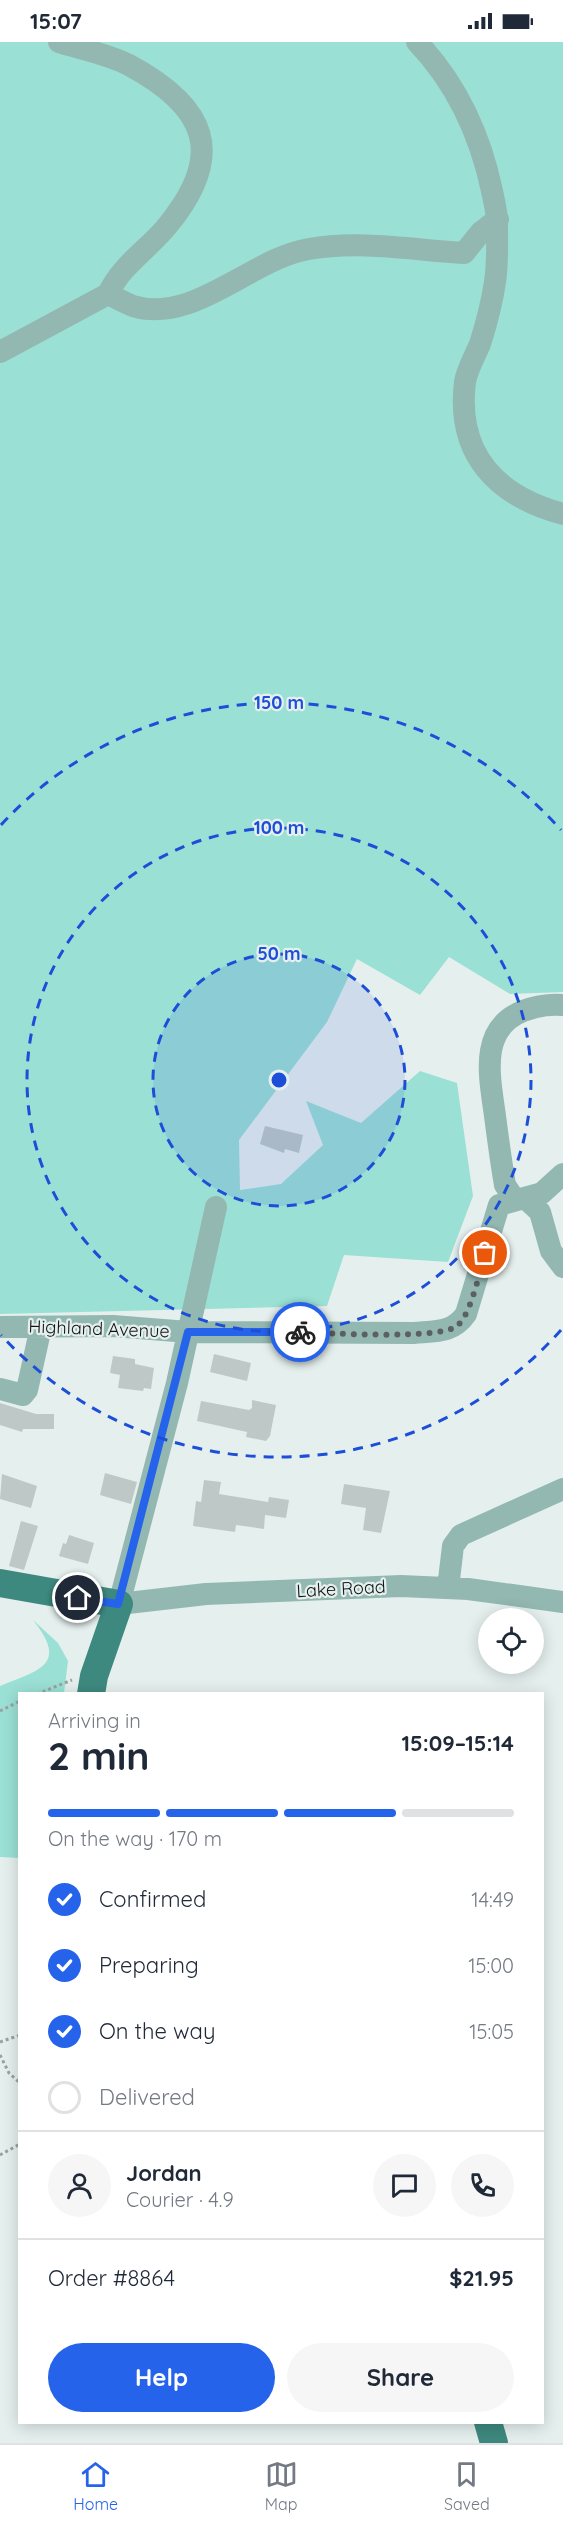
<!DOCTYPE html>
<html lang="en">
<head>
<meta charset="utf-8">
<style>
	:root { --surface:#fff; --page:#f6f6f7; --text:#1f2937; --muted:#747a83; --line:#e0e1e3; --accent:#2563eb }
	body { margin:0; font-family:Quicksand,sans-serif; background:var(--page); color:var(--text); height:100vh; display:flex; flex-direction:column; font-size:22px; white-space:nowrap }
	* { box-sizing:border-box; margin:0 }
	p { font-size:20px; color:var(--muted) }
	.icon { flex:none; width:33px; height:33px; fill:none; stroke:currentColor; stroke-width:2; stroke-linecap:round; stroke-linejoin:round }
	.map { position:relative; flex:1; overflow:hidden }
	.drawer { position:absolute; left:18px; top:1650px; width:526px; height:732px; display:flex; flex-direction:column; background:var(--surface); border-radius:0px; box-shadow:0 3px 15px #0003 }
	.drawer>* { flex:none }
	.tools { position:absolute; left:478px; top:1566px; display:grid; gap:12px }
	.tools a { display:grid; place-items:center; width:66px; height:66px; border-radius:50%; background:var(--surface); box-shadow:0 3px 15px #0003; font-size:30px }
	.pin { position:absolute; display:grid; place-items:center; width:51px; height:51px; color:#fff; margin:-26px; border:3px solid #fff; border-radius:50%; box-shadow:0 2px 6px #0007 }
	.courier { position:absolute; display:grid; place-items:center; width:60px; height:60px; margin:-30px; border:4px solid #2563eb; border-radius:50%; background:#fff; color:#222; box-shadow:0 2px 8px #0007 }
	.summary em { font-style:normal; font-weight:700 }
	.summary div { display:flex; flex-direction:column-reverse }
	.summary { display:flex; align-items:center; justify-content:space-between; height:102px; padding:0 30px }
	h1 { font-size:39px; font-weight:700; line-height:45px }
	.bar { display:grid; grid-template-columns:repeat(4,1fr); gap:9px 6px; align-content:center; height:72px; padding:0 30px }
	.bar i { height:8px; border-radius:4px; background:var(--line) }
	.bar .selected { background:var(--accent) }
	.bar p { grid-column:span 4 }
	.line { display:flex; align-items:center; gap:15px; padding:0 30px; border-top:2px solid var(--line) }
	.line div { flex:1 }
	.round { display:grid; place-items:center; flex:none; width:63px; height:63px; border-radius:32px; background:var(--page) }
	ol { padding:0 30px; list-style:none }
	li { display:flex; align-items:center; gap:18px; height:66px }
	li p { margin-inline-start:auto }
	li .icon { padding:6px; border-radius:50%; background:var(--accent); color:#fff; stroke-width:4 }
	li:last-child { color:var(--muted) }
	li i { width:33px; height:33px; border:3px solid var(--line); border-radius:50% }
	.button { display:flex; gap:12px; margin-top:auto; padding:12px 30px }
	.button a { flex:1; height:69px; border-radius:36px; background:var(--accent); color:#fff; font-size:24px; font-weight:700; line-height:69px; text-align:center }
	.button a+a { background:var(--page); color:var(--text) }
	.status { display:flex; justify-content:space-between; align-items:center; height:42px; padding:0 30px; background:var(--surface); direction:ltr }
	.status svg { height:16px; fill:currentColor }
	.tabs { display:flex; justify-content:space-around; align-items:center; height:84px; border-top:2px solid var(--line); background:var(--surface); font-size:16px; color:var(--muted) }
	.tabs a { display:grid; justify-items:center; gap:3px }
	.tabs .selected { color:var(--accent) }
	.map>svg:first-child { display:block }
	.green { fill:#9be0d5 }
	.building { fill:#bec9c7 }
	.lines { fill:none; stroke-linecap:round; stroke-linejoin:round }
	.path { stroke:#9aa2a1; stroke-width:3; stroke-dasharray:3 3; stroke-linecap:butt }
	.minor { stroke:#93b8b1; stroke-width:22 }
	.major { stroke:#3e897f; stroke-width:28 }
	.done { stroke:#5b6160; stroke-width:6; stroke-dasharray:0 10.8 }
	.route { stroke:#2563eb; stroke-width:8 }
	.ring { fill:none; stroke:#1d4ed8; stroke-width:3; stroke-dasharray:10 8 }
	.labels { text-anchor:middle; stroke-width:4.5; stroke-linejoin:round; paint-order:stroke }
	.street-label { font-size:18px; fill:#111414; stroke:#e5f0ee }
	.centre { fill:#1d4ed8; stroke:#e5f0ee; stroke-width:3 }
	.ring-label { font-size:18px; text-anchor:middle; font-weight:bold; fill:#1d4ed8; stroke:#e5f0ee; stroke-width:4.5; stroke-linejoin:round; paint-order:stroke }
</style>
</head>
<body>
<div class="status"><b>15:07</b><svg viewBox="0 0 49 12"><path d="M0 12V9h3v3zM5 12V6h3v6zM10 12V3h3v9zM15 12V0h3v12zM26 1h20v11H26zM47 4h2v5h-2z"/></svg></div>
<div class="map">
<svg width="563" height="2401" viewBox="0 0 563 2401">
	<rect width="100%" height="100%" fill="#e5f0ee"/>
	<!-- green -->
	<path class="green" d="M0 0H563V950L510 952 449 915 420 953 357 917 327 980 239 1098 240 1148 281 1142 323 1103 306 1059 361 1081 420 1029 457 1041 473 1154 448 1220 344 1213 327 1264 0 1272Z
		M33 1578 58 1601 68 1619 64 1651 20 1652 19 1816 0 1815V1644C39 1628 69 1623 33 1578Z"/>
	<!-- building -->
	<path class="building" d="M265 1084 303 1093 299 1111 285 1107 284 1111 260 1102Z
		M214 1312 251 1321 247 1339 210 1330Z
		M113 1314 135 1317V1322L154 1326 151 1347 144 1346 143 1349 118 1346 120 1333 110 1331Z
		M252 1358 276 1363 270 1394 266 1399 246 1395 247 1390 197 1379 201 1359 249 1368 252 1366Z
		M0 1361 36 1372H54V1387H23L22 1390 0 1383Z
		M105 1431 137 1440 131 1462 100 1453Z
		M2 1432 37 1444 31 1466 0 1457Z
		M204 1438 221 1440 219 1452 268 1460 269 1455 289 1458 286 1476 265 1473 264 1487 236 1483 235 1490 193 1484 196 1459 201 1460Z
		M344 1442 390 1449 381 1491 363 1488 366 1466 341 1462Z
		M21 1479 38 1484 24 1528 9 1524Z
		M69 1493 94 1501 88 1522 59 1514 63 1501 66 1502Z"/>
	<g class="lines">
		<!-- path -->
		<path class="path" d="M37 1652 72 1638
			M0 1669 20 1659
			M0 2000 20 1993
			M0 2013 9 2031 20 2041
			M0 2113 20 2102"/>
		<!-- minor -->
		<path class="minor" d="M417 0C457 42 480 92 492 149 494 159 497 170 497 180 497 199 498 221 495 240 492 260 486 283 480 302 475 314 467 327 465 340 456 413 497 454 563 472
			M108 252C116 256 125 261 133 264 193 283 252 216 309 207 359 198 414 208 464 211L481 190 498 177
			M0 310 108 252C122 222 148 208 168 183 226 112 207 65 129 23 108 12 81 7 59 0
			M525 1156 540 1170 551 1209 563 1225
			M515 1158 505 1143C501 1120 498 1097 495 1074 490 1036 478 987 523 969 536 964 549 962 563 963
			M216 1165 177 1341 119 1562 206 1552 401 1544 468 1547 563 1560
			M0 1285 113 1284 188 1290 414 1291C436 1289 453 1291 466 1272L499 1163 542 1151 563 1132
			M0 1347 23 1353 27 1348 41 1285
			M448 1546 453 1504 461 1493 563 1447"/>
		<!-- major -->
		<path class="major" d="M0 1541 119 1562 94 1634 91 1652
			M488 2380 494 2401"/>
	</g>
	<g class="lines">
		<!-- done -->
		<path class="done" d="M300 1290C328 1291 439 1298 457 1284 471 1273 480 1228 485 1211"/>
		<!-- route -->
		<path class="route" d="M78 1556 118 1562 188 1290H300"/>
	</g>
	<!-- distance rings -->
	<circle cx="279" cy="1038" r="126" fill="#1d4ed8" fill-opacity=".12"/>
	<g class="ring">
		<circle cx="279" cy="1038" r="126"/>
		<circle cx="279" cy="1038" r="252"/>
		<path d="M561 1288A377 377 0 0 1 1 1293M1 783A377 377 0 0 1 561 788"/>
	</g>
	<g class="labels">
		<!-- street labels -->
		<g class="street-label">
			<text transform="translate(99 1287) rotate(2)" y="6">Highland Avenue</text>
			<text transform="translate(341 1547) rotate(-3)" y="6">Lake Road</text>
		</g>
	</g>
	<circle cx="279" cy="1038" r="9" class="centre"/>
	<g class="ring-label">
		<text x="279" y="667">150 m</text>
		<text x="279" y="792">100 m</text>
		<text x="279" y="918">50 m</text>
	</g>
</svg>
<div class="tools">
<a><svg class="icon" aria-label="locate" viewBox="0 0 24 24"><circle cx="12" cy="12" r="6"/><path d="M12 2v4M12 18v4M2 12h4M18 12h4"/></svg></a>
</div>
<div class="pin" style="left:485px;top:1211px;background:#ea580c"><svg class="icon" aria-label="bag" viewBox="0 0 24 24"><path d="M5 8h14l-1 12H6zM9 8a3 3 0 0 1 6 0"/></svg></div>
<div class="pin" style="left:78px;top:1556px;background:#1f2937"><svg class="icon" aria-label="home" viewBox="0 0 24 24"><path d="M3 11l9-7 9 7M6 9v11h12V9"/></svg></div>
<div class="courier" style="left:300px;top:1290px"><svg class="icon" aria-label="bike" viewBox="0 0 24 24"><circle cx="6" cy="16" r="4"/><circle cx="18" cy="16" r="4"/><path d="M6 16l4-8h5l3 8M10 8l3 8H6M13 5h3"/></svg></div>
<section class="drawer">
<div class="summary"><div><h1>2 min</h1><p>Arriving in</p></div><em>15:09–15:14</em></div>
<div class="bar"><i class="selected"></i><i class="selected"></i><i class="selected"></i><i></i><p>On the way · 170 m</p></div>
<ol>
<li><svg class="icon" aria-label="check" viewBox="0 0 24 24"><path d="M5 12l5 5 9-10"/></svg>Confirmed<p>14:49</p></li>
<li><svg class="icon" aria-label="check" viewBox="0 0 24 24"><path d="M5 12l5 5 9-10"/></svg>Preparing<p>15:00</p></li>
<li><svg class="icon" aria-label="check" viewBox="0 0 24 24"><path d="M5 12l5 5 9-10"/></svg>On the way<p>15:05</p></li>
<li><i></i>Delivered</li>
</ol>
<div class="line" style="height:108px"><a class="round"><svg class="icon" aria-label="person" viewBox="0 0 24 24"><circle cx="12" cy="8" r="4"/><path d="M4 21q1-7 8-7t8 7"/></svg></a><div><b>Jordan</b><p>Courier · 4.9</p></div><a class="round"><svg class="icon" aria-label="chat" viewBox="0 0 24 24"><path d="M4 5h16v11H9l-5 4z"/></svg></a><a class="round"><svg class="icon" aria-label="phone" viewBox="0 0 24 24"><path d="M5 4h4l2 5-3 2q2 4 5 5l2-3 5 2v4C11 20 4 13 5 4z"/></svg></a></div>
<div class="line" style="height:78px"><div>Order #8864</div><b>$21.95</b></div>
<div class="button"><a>Help</a><a>Share</a></div>
</section>
</div>
<nav class="tabs">
<a class="selected"><svg class="icon" aria-label="home" viewBox="0 0 24 24"><path d="M3 11l9-7 9 7M6 9v11h12V9"/></svg>Home</a>
<a><svg class="icon" aria-label="map" viewBox="0 0 24 24"><path d="M3 6l6-2 6 2 6-2v14l-6 2-6-2-6 2zM9 4v14M15 6v14"/></svg>Map</a>
<a><svg class="icon" aria-label="saved" viewBox="0 0 24 24"><path d="M7 4h10v16l-5-4-5 4z"/></svg>Saved</a>
</nav>
</body>
</html>
